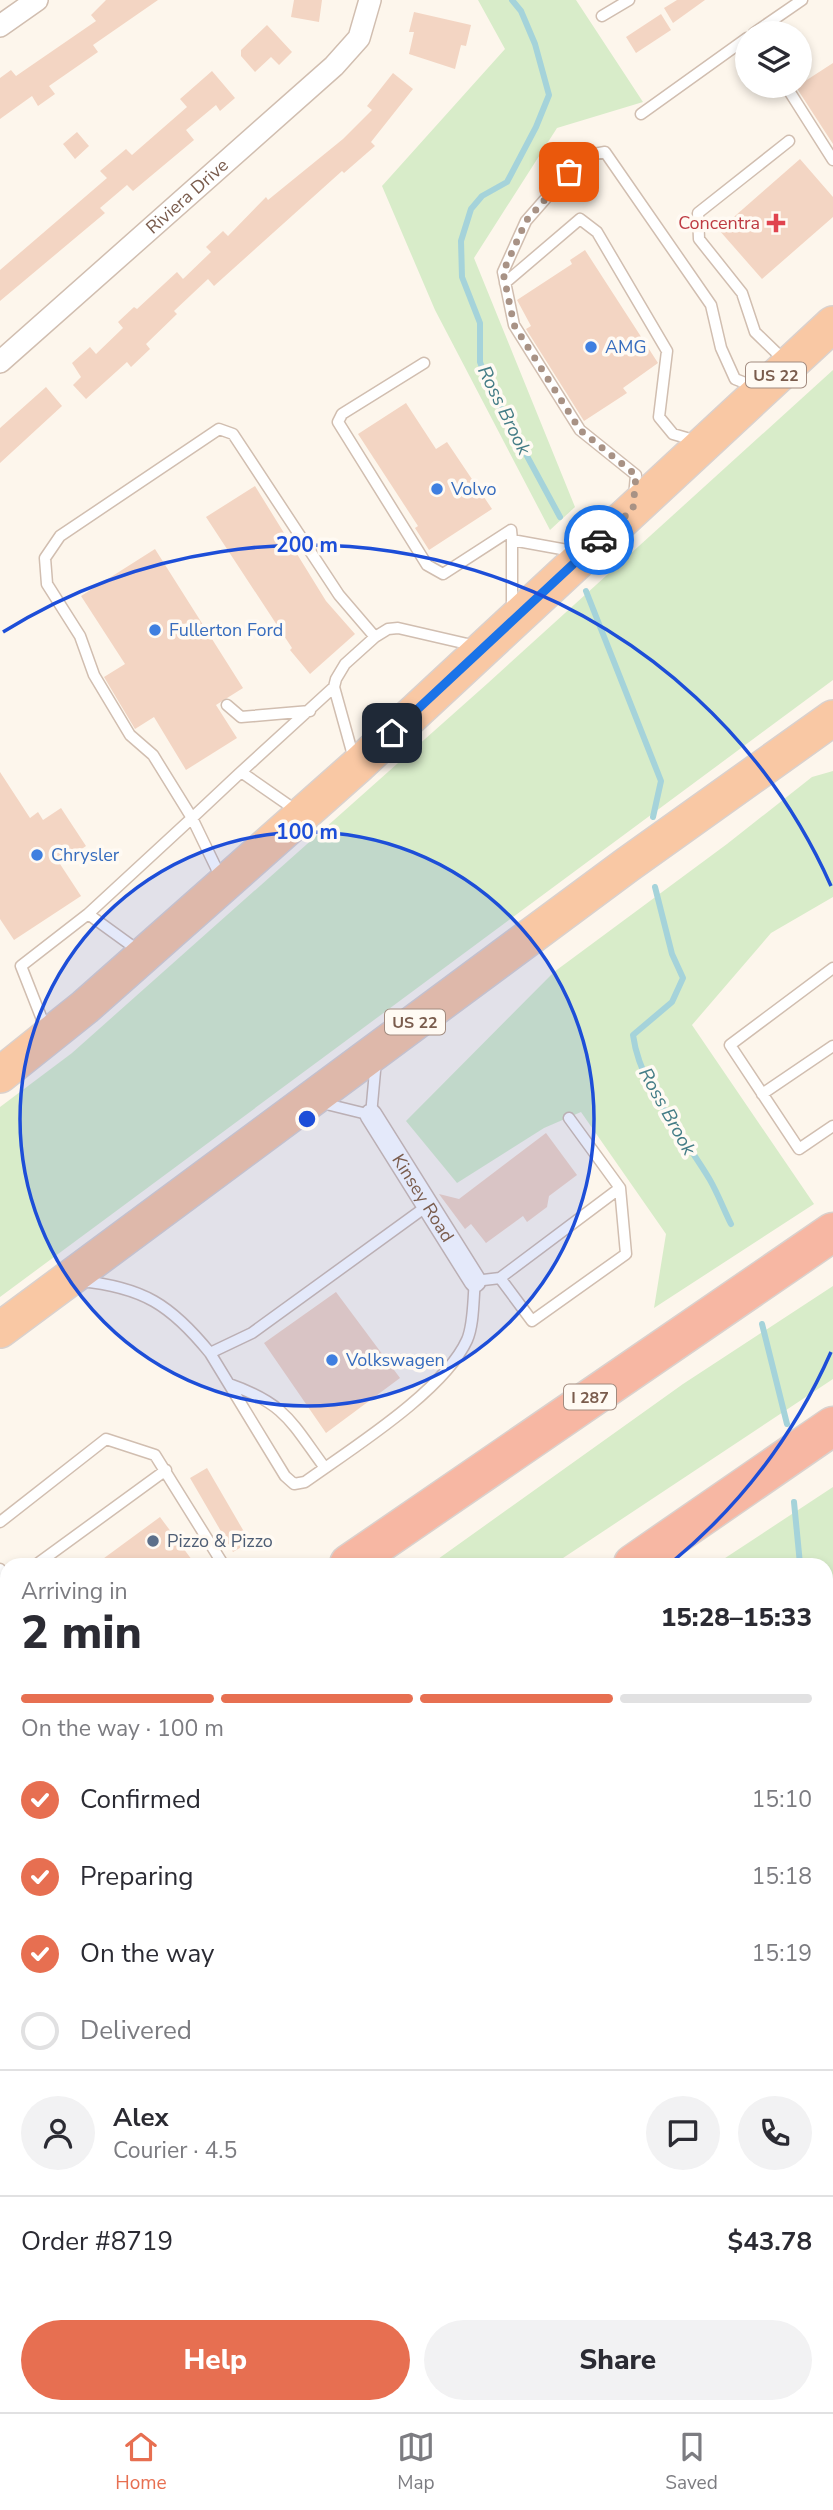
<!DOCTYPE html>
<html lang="en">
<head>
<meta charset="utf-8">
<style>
	:root { --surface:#fff; --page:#f2f2f3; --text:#2b2b33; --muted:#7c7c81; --line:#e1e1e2; --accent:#e76f51 }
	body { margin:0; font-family:"Nunito Sans",sans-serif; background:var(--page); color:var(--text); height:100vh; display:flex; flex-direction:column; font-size:26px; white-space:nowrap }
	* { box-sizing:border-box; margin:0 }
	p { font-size:23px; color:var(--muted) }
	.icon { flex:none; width:38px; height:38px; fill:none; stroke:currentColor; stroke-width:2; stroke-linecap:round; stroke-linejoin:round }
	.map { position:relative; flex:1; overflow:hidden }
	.sheet { position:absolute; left:0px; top:1558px; width:833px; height:856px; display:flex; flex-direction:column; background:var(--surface); border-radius:21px 21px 0 0; box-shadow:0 4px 10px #0003 }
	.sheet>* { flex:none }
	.tools { position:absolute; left:735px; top:21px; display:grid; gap:14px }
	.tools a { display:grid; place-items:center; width:77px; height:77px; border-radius:50%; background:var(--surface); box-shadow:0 4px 10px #0003; font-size:35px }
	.pin { position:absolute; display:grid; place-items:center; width:60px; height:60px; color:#fff; margin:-30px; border-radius:14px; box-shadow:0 4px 10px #0006 }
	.courier { position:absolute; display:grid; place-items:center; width:70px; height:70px; margin:-35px; border:5px solid #1a73e8; border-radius:50%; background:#fff; color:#222; box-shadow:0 2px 9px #0007 }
	.summary em { font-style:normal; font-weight:800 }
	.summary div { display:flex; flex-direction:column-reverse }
	.summary { display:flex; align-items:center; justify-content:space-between; height:119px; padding:0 21px }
	h1 { font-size:46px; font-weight:800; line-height:52px }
	.bar { display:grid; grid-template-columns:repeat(4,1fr); gap:10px 7px; align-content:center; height:84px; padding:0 21px }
	.bar i { height:9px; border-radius:5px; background:var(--line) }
	.bar .selected { background:var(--accent) }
	.bar p { grid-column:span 4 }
	.line { display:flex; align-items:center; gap:18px; padding:0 21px; border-top:2px solid var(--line) }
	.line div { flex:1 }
	.round { display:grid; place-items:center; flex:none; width:74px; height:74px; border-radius:37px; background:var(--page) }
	ol { padding:0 21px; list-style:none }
	li { display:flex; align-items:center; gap:21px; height:77px }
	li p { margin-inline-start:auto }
	li .icon { padding:7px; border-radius:50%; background:var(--accent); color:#fff; stroke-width:4 }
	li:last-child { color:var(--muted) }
	li i { width:38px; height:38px; border:4px solid var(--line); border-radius:50% }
	.primary-button { display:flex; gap:14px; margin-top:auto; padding:14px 21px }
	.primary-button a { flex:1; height:80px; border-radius:42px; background:var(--accent); color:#fff; font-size:28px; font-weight:800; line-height:80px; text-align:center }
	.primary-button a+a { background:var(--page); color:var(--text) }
	.tabs { display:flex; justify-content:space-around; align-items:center; height:98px; border-top:2px solid var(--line); background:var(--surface); font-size:19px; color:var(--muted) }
	.tabs a { display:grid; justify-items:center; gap:4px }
	.tabs .selected { color:var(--accent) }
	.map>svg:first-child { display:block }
	.green { fill:#d8ecc9 }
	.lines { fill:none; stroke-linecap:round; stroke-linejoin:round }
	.stream { stroke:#a5d3da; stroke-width:6 }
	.building { fill:#f3d5c3 }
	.service-casing { stroke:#d1beb0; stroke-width:13 }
	.minor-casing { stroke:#d1beb0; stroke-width:24 }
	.tertiary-casing { stroke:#d1beb0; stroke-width:29 }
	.trunk-casing { stroke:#dad1cd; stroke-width:38 }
	.motorway-casing { stroke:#dad1cd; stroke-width:41 }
	.service { stroke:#fff; stroke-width:10 }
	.minor { stroke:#fff; stroke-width:21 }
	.tertiary { stroke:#fff; stroke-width:26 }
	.trunk { stroke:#f9c8a4; stroke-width:35 }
	.motorway { stroke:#f7b7a3; stroke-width:38 }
	.done { stroke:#a89285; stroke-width:7; stroke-dasharray:0 12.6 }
	.route { stroke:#1a73e8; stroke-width:9 }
	.ring { fill:none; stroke:#1d4ed8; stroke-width:3.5 }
	.health-dot { fill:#e0444e; stroke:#fffaf3; stroke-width:2.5 }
	.shop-dot { fill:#3f7fe0; stroke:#fffaf3; stroke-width:2.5 }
	.service-dot { fill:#5c6f8a; stroke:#fffaf3; stroke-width:2.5 }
	.labels { text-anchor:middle; stroke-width:7; stroke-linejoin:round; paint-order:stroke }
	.shield { fill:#fffaf3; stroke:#a28b7f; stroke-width:2 }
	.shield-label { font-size:16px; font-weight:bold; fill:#7a5c4d }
	.street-label { font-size:18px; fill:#7a5c4d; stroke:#fffaf3 }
	.health-label { font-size:18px; fill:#be3a42; stroke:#fffaf3; text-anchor:end }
	.shop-label { font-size:18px; fill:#366cbe; stroke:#fffaf3; text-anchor:start }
	.service-label { font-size:18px; fill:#4e5e75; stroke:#fffaf3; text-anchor:start }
	.water-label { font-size:19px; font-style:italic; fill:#437c86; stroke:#fffaf3 }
	.centre { fill:#1d4ed8; stroke:#fffaf3; stroke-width:3.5 }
	.ring-label { font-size:21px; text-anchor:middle; font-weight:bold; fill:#1d4ed8; stroke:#fffaf3; stroke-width:7; stroke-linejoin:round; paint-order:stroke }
</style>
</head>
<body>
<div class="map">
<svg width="833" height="2412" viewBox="0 0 833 2412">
	<rect width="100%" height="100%" fill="#fdf6ec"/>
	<!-- green -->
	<path class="green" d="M478 0H576L643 102 557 128 474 258 575 507 550 530 435 310 382 186 505 49Z
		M833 370V680L0 1297V1107L72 1053 488 683Z
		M833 771V897L771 933 692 1025 814 1204 654 1308 666 1234 581 1112 544 1128 457 1183 406 1121 554 972 727 844 812 777Z
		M833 1286V1379L554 1564H431L683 1384Z
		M833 1487V1849L826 1836V1564H716Z
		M833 1850V2142L826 2133V1856Z
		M7 1858V1961L0 1965V1863Z
		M826 2271 833 2280V2412H385L374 2406H826Z
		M60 2406H173L178 2412H65Z"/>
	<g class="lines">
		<!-- stream -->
		<path class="stream" d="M512 0 521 11 535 44 549 95 536 127 507 182 482 196 471 209 461 241 462 277 480 323V362L489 386 560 517
			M586 591 661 781 653 817
			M655 887 672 954 683 978 672 1002 633 1035C640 1088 683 1134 710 1180 718 1194 724 1210 731 1224
			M762 1324 787 1424
			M794 1502 800 1564
			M826 1780 833 1784
			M826 2314 833 2307
			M671 2406V2412"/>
	</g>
	<!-- building -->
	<path class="building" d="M106 0H158L93 45 98 52 49 86 55 94 38 106 32 96 0 119V78L11 70 16 76 96 21 91 15Z
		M294 0H322L319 22 291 17Z
		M677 0H705L673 23 664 8Z
		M414 12 471 25 466 46 461 45 455 69 409 54 414 32H409Z
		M661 14 671 30 636 53 626 37Z
		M267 25 292 52 279 65 271 57 255 72 241 56V50Z
		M833 63V144L796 87Z
		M212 71 235 98 220 111 216 105 186 130 194 140 133 191 127 185 100 208 105 213 0 301V270L107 178 100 171 126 149 132 155 187 107 180 99Z
		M393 73 413 89 371 142 375 146 344 173 342 171 214 286 208 279 174 311 177 314 146 344 150 349 131 367 127 362 86 399 73 385 81 377 72 363 90 347 96 354 123 328 118 322 134 307 137 309 177 272 183 279 211 252 206 247 223 231 228 236 266 197 268 200 343 139 372 110 367 106Z
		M77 132 89 146 75 159 63 144Z
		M800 159 833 197V217L762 279 719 230Z
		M585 250 658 363 623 388 627 393 584 421 526 329 531 326 517 300 572 264 570 260Z
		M46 387 62 406 0 463V428Z
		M406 403 436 449 447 442 492 509 429 550 415 528 418 526 358 434Z
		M255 486 326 601 355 634 310 674 290 650 292 648 206 517Z
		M155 549 243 688 216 705 237 738 186 770 154 717 135 729 104 677 125 664 81 596Z
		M0 772 30 818 38 812 43 820 61 808 86 846 60 864 81 896 14 940 0 919Z
		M546 1133 577 1175 549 1196 547 1207 527 1222 523 1216 486 1243 471 1224 465 1229 439 1194 459 1199Z
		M336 1292 400 1378 326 1433 264 1343Z
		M207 1468 250 1542 233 1552 190 1478Z
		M160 1517 195 1564H96Z"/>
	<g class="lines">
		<defs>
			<path id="service" d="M602 16 629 0
				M754 33 802 0
				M786 86 833 160
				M641 114 747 38
				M505 283 580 219 597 232 667 351 659 417 673 434 697 441
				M785 361 755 332 742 293 699 239 698 213 789 141
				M424 363 342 414 338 422 427 565 443 574 511 530 512 540
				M634 497 636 475 580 430 514 325 503 272 526 221 583 156 605 152 711 305 721 348 735 379 758 388
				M512 611V540L578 552
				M227 705 241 717 310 711
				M354 759 334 687 336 679 345 664 375 637 388 629 398 628 476 646
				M241 772 334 687
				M222 880 192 818 241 772 297 811
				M88 914 192 818 153 755 130 735 94 675 80 636 47 584 45 558 60 536 219 429 233 434 339 595 375 637
				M833 968 730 1045 799 1149 833 1126
				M47 1032 21 966 88 914 139 951
				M762 1094 833 1046
				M318 1102 371 1115 376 1060
				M427 1206 252 1333 210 1353 285 1476 294 1484 305 1482C351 1449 444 1391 467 1340 474 1324 473 1299 475 1281L500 1278 532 1321 626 1254 620 1188 569 1118
				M500 1278 620 1188
				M80 1281C143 1287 171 1305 210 1353
				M229 1384C286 1404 291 1422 325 1468
				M0 1522 106 1439 155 1455 221 1561
				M37 1564 166 1470
				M0 1569 6 1587 0 1592
				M0 2379 7 2386
				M23 2406 28 2412"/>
			<g id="minor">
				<path d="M0 26 37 0"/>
				<path id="s1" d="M0 362 334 66 359 38 370 0"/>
				<path id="s2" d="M371 1115 475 1281"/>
				<path d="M0 1735 7 1747"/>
				<path d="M208 2406 213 2412"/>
			</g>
			<path id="tertiary" d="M826 2204 833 2213
				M0 2281 7 2275"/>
			<path id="trunk" d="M0 1075 85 1007 356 767 833 324
				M0 1330 627 865 833 718"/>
			<path id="motorway" d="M349 1564 833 1232
				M633 1564 833 1426
				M0 1809 7 1804
				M0 2007 7 2002"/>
		</defs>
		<!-- service casing -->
		<use href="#service" class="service-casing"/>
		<!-- minor casing -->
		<use href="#minor" class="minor-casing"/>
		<!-- tertiary casing -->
		<use href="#tertiary" class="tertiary-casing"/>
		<!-- trunk casing -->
		<use href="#trunk" class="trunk-casing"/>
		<!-- motorway casing -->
		<use href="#motorway" class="motorway-casing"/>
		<!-- service -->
		<use href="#service" class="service"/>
		<!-- minor -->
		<use href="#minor" class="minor"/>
		<!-- tertiary -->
		<use href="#tertiary" class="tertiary"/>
		<!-- trunk -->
		<use href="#trunk" class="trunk"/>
		<!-- motorway -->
		<use href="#motorway" class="motorway"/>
	</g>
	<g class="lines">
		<!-- done -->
		<path class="done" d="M569 172 526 221 503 272 514 325 580 430 636 475 633 509 599 540"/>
		<!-- route -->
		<path class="route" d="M392 733 599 540"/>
	</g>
	<!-- distance rings -->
	<circle cx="307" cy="1119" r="287" fill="#1d4ed8" fill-opacity=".12"/>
	<g class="ring">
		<circle cx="307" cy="1119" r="287"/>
		<path d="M831 1352A574 574 0 0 1 672 1562M3 632A574 574 0 0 1 831 886"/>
	</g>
	<!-- markers -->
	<path class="health-dot" d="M772.5 212.5h7v7h7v7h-7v7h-7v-7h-7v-7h7z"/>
	<g class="shop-dot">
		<circle cx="591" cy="347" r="7"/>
		<circle cx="437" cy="489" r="7"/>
		<circle cx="155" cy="630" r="7"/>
		<circle cx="37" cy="855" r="7"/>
		<circle cx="332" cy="1360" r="7"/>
	</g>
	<circle class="service-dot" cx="153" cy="1541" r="7"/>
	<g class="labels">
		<!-- shield labels -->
		<g class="shield">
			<rect x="746" y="362.5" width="60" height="25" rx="5"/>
			<rect x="385" y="1009.5" width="60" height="25" rx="5"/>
			<rect x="564" y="1384.5" width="52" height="25" rx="5"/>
		</g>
		<g class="shield-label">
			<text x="776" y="381">US 22</text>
			<text x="415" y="1028">US 22</text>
			<text x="590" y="1403">I 287</text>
		</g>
		<!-- street labels -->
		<g class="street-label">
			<text dy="6" stroke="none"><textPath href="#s1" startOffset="250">Riviera Drive</textPath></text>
			<text dy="6" stroke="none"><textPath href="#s2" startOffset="98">Kinsey Road</textPath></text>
		</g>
		<!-- health labels -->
		<g class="health-label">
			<text x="760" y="229">Concentra</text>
		</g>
		<!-- shop labels -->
		<g class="shop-label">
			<text x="605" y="353">AMG</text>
			<text x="451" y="495">Volvo</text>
			<text x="169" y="636">Fullerton Ford</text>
			<text x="51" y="861">Chrysler</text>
			<text x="346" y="1366">Volkswagen</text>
		</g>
		<!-- service labels -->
		<g class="service-label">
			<text x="167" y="1547">Pizzo &amp; Pizzo</text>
		</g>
		<!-- water labels -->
		<g class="water-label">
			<text transform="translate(505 410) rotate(64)" y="7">Ross Brook</text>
			<text transform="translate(668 1111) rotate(61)" y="7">Ross Brook</text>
		</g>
	</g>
	<circle cx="307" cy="1119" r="10" class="centre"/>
	<g class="ring-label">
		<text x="307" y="552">200 m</text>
		<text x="307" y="839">100 m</text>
	</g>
</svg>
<div class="tools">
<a><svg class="icon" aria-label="layers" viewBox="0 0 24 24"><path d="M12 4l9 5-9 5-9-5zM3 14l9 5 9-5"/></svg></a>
</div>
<div class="pin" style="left:569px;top:172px;background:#ea580c"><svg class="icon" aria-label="bag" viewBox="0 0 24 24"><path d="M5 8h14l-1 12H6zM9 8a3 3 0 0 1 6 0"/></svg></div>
<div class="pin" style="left:392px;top:733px;background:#1f2937"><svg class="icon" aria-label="home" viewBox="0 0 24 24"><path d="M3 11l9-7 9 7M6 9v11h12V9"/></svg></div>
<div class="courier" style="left:599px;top:540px"><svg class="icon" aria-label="car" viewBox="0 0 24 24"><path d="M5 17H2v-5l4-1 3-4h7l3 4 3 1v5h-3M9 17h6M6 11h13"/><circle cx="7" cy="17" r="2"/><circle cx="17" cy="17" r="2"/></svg></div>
<section class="sheet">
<div class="summary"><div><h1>2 min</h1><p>Arriving in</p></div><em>15:28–15:33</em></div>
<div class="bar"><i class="selected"></i><i class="selected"></i><i class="selected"></i><i></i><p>On the way · 100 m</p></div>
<ol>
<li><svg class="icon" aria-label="check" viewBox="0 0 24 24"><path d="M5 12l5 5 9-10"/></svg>Confirmed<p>15:10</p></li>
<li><svg class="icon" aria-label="check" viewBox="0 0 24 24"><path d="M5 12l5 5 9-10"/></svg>Preparing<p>15:18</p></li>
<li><svg class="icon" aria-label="check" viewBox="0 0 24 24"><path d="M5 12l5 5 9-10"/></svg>On the way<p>15:19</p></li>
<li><i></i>Delivered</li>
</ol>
<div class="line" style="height:126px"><a class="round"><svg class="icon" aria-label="person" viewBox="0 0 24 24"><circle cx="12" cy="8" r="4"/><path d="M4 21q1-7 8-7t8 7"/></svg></a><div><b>Alex</b><p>Courier · 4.5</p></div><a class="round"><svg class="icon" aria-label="chat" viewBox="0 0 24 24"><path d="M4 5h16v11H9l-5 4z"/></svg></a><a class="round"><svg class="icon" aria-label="phone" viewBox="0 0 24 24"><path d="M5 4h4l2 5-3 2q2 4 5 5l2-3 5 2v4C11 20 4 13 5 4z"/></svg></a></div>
<div class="line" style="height:91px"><div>Order #8719</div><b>$43.78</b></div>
<div class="primary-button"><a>Help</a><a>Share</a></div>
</section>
</div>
<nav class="tabs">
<a class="selected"><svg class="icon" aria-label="home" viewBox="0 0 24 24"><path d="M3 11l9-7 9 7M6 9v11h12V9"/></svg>Home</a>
<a><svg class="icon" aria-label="map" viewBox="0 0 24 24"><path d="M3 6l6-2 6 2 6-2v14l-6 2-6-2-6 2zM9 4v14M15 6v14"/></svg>Map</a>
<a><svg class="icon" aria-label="saved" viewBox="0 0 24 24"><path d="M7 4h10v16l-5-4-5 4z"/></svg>Saved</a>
</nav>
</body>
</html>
